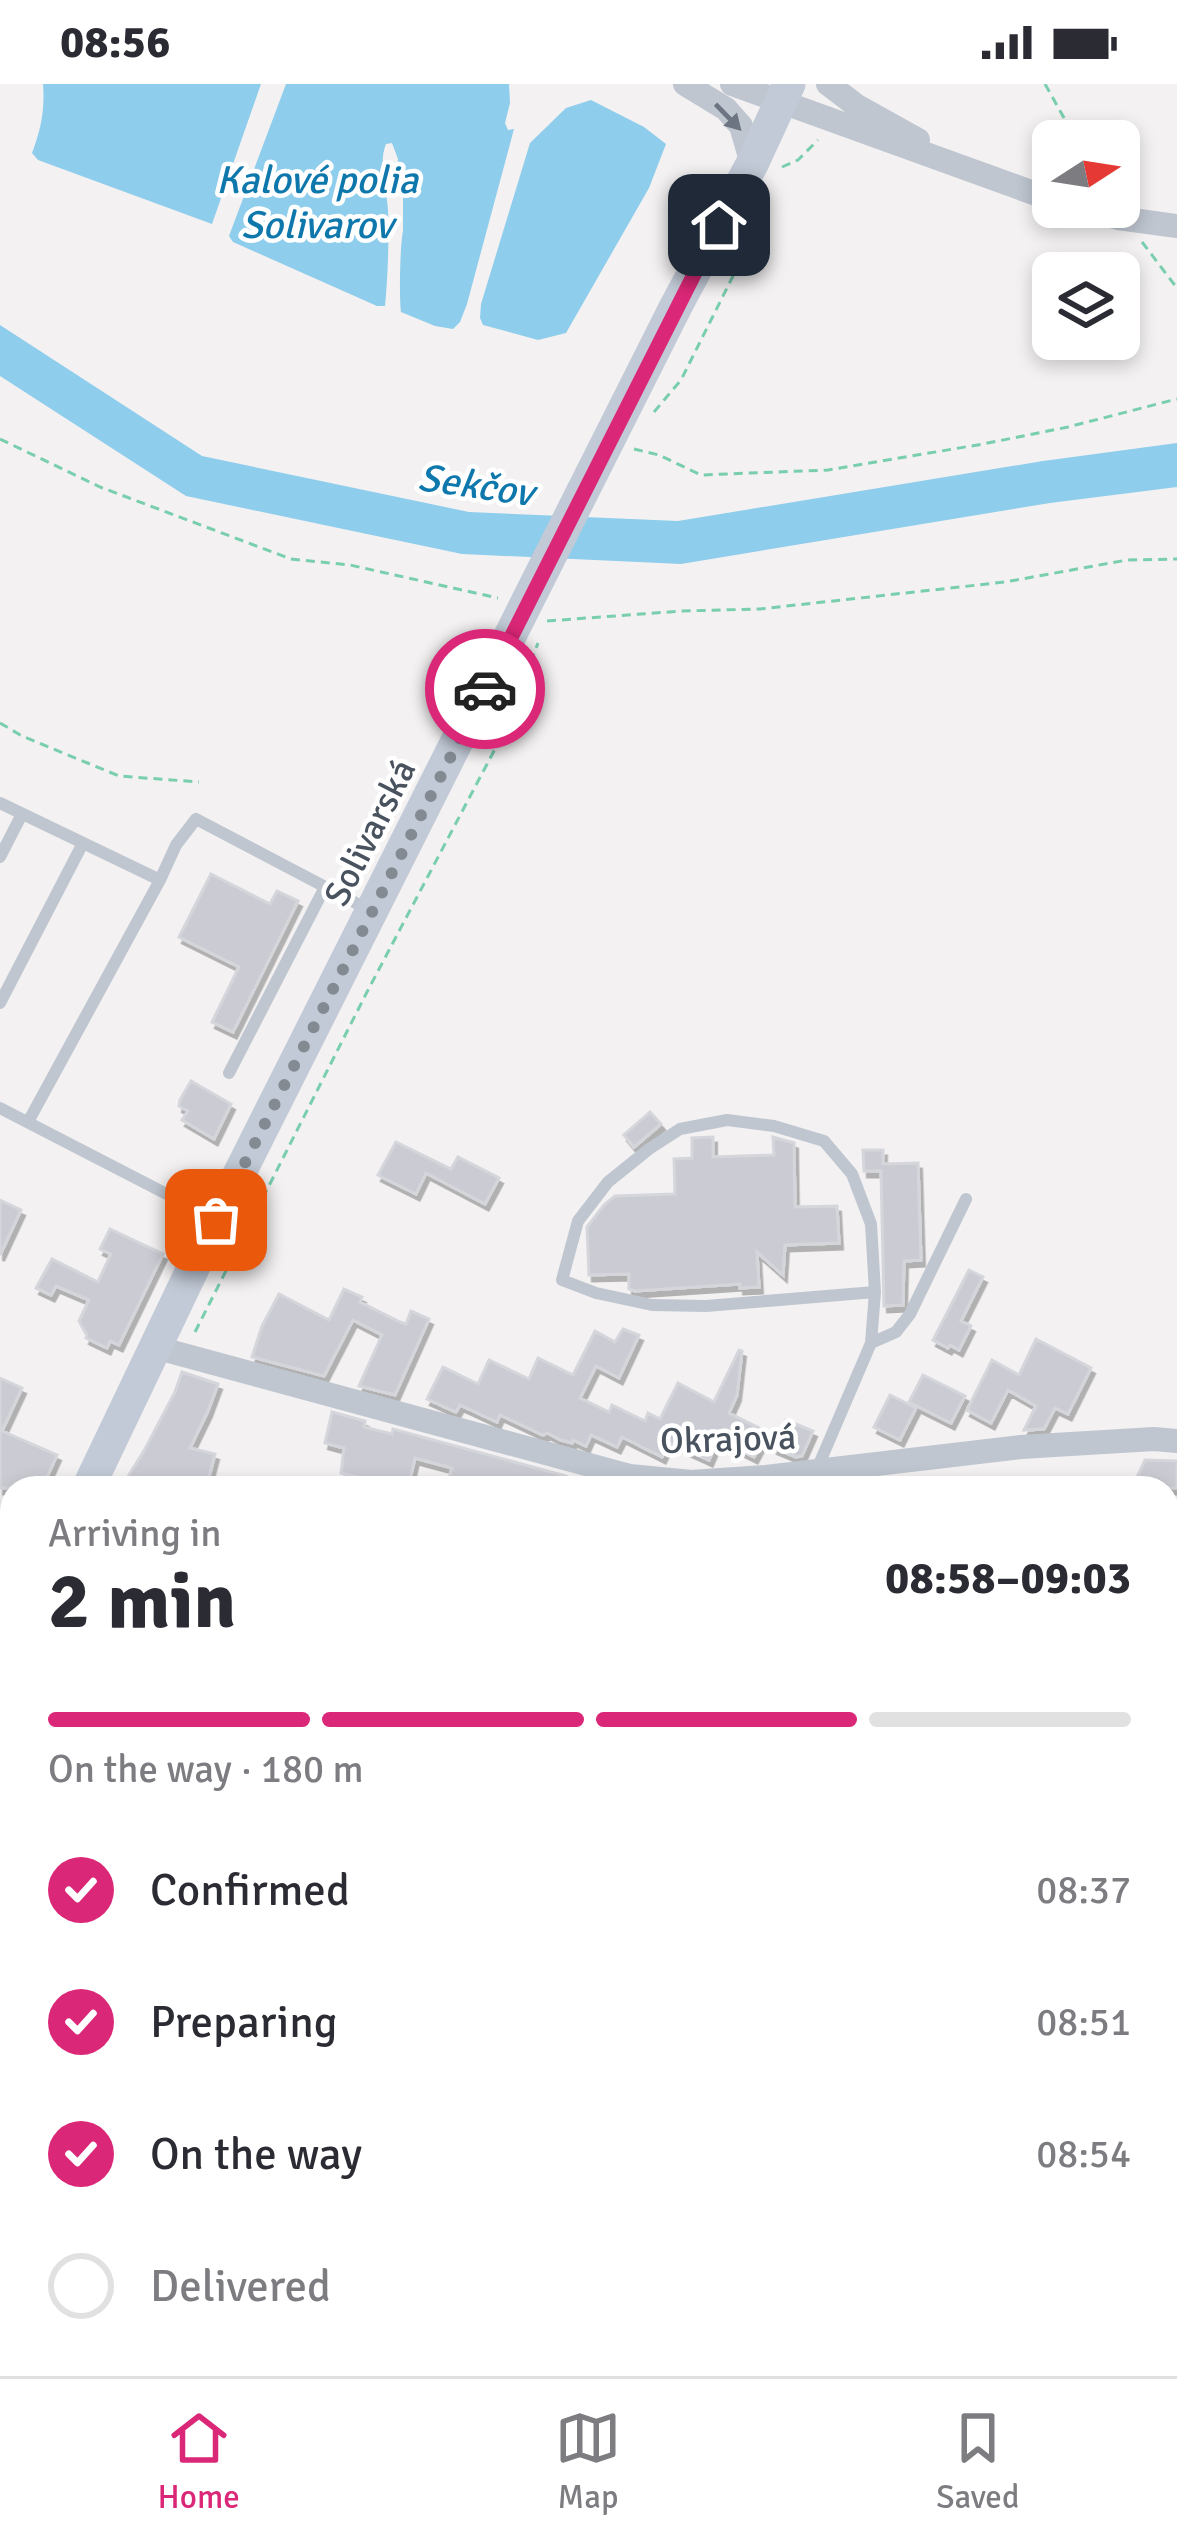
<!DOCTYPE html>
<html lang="en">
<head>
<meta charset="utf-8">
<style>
	:root { --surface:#fff; --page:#f2f2f3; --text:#2b2b33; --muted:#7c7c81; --line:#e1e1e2; --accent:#db2777 }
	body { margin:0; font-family:Signika,sans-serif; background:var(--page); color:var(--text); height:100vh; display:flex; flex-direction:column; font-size:45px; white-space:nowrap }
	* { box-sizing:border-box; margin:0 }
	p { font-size:39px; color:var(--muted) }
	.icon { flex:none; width:66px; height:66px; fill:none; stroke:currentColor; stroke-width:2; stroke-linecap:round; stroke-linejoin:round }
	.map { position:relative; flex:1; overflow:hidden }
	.sheet { position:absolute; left:0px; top:1392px; width:1179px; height:900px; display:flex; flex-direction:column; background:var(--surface); border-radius:36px 36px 0 0; box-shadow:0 6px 18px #0003 }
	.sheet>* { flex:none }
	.needle { width:78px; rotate:78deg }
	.controls { position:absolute; left:1032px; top:36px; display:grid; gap:24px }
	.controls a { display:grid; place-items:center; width:108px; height:108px; border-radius:18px; background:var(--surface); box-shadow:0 6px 18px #0003; font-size:60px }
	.pin { position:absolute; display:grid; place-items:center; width:102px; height:102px; color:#fff; margin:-51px; border-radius:24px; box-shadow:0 6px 18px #0006 }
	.courier { position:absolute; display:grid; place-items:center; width:120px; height:120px; margin:-60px; border:9px solid #db2777; border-radius:50%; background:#fff; color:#222; box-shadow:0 3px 15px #0007 }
	.head em { font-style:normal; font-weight:700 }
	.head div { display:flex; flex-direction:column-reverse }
	.head { display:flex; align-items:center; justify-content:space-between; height:204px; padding:0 48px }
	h1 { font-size:78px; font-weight:700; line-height:90px }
	.bar { display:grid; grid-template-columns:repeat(4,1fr); gap:18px 12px; align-content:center; height:144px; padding:0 48px }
	.bar i { height:15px; border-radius:9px; background:var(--line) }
	.bar .on { background:var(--accent) }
	.bar p { grid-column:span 4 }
	ol { padding:0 48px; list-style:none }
	li { display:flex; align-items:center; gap:36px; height:132px }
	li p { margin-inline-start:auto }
	li .icon { padding:12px; border-radius:50%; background:var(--accent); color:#fff; stroke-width:4 }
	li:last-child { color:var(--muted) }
	li i { width:66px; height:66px; border:6px solid var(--line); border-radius:50% }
	.status { display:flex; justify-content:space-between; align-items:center; height:84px; padding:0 60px; background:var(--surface); direction:ltr }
	.status svg { height:33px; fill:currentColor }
	.tabs { display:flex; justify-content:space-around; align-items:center; height:168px; border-top:3px solid var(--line); background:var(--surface); font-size:33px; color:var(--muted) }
	.tabs a { display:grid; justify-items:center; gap:6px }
	.tabs .on { color:var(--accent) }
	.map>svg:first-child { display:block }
	.education { fill:#e4e2e3 }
	.grass { fill:url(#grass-dots) }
	.water { fill:#8fcdec }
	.building { fill:#cbccd3; stroke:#d5d6dc; stroke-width:3; filter:url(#shadow) }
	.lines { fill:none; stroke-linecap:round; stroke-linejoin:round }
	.path { stroke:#79ceae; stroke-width:3; stroke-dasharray:9 6; stroke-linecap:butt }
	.lane { stroke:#bfc6d0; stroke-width:12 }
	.street { stroke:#bfc6d0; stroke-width:24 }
	.secondary { stroke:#c2cad7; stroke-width:33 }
	.oneway { fill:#6c7581 }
	.done { stroke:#848a92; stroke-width:12; stroke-dasharray:0 21.6 }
	.route { stroke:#db2777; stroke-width:15 }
	.labels { text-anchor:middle; stroke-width:9; stroke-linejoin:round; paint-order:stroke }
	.street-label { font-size:36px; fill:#49525f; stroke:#fff }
	.water-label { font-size:39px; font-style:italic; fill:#0e78ad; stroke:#fff }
</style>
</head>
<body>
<div class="status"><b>08:56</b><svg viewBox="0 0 49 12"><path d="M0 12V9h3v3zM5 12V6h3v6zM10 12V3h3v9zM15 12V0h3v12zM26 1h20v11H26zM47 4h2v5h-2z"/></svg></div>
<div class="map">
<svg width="1177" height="2292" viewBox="0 0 1177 2292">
	<defs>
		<pattern id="grass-dots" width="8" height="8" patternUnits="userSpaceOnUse" patternTransform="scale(3)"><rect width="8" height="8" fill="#c1efd9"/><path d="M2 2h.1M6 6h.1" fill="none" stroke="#a7cfbd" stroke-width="1.8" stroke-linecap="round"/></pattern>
		<filter id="shadow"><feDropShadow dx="3.5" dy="6" stdDeviation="0" flood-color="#0004"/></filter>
	</defs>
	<rect width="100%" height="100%" fill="#f3f1f1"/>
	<!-- education -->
	<path class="education" d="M1167 2036 1177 2100V2292H871L847 2280H1167Z"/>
	<!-- grass -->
	<path class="grass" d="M0 2187 12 2211V2280H41L44 2292H0Z"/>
	<!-- water -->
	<path class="water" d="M43 0H261L212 140 38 76 32 69C41 45 45 26 43 0Z
		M286 0H509L510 19 505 39 508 46 514 45 467 220 460 238 453 245 435 242 401 228C399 214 400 160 403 147V95L397 88 398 75 392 59 386 60C378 79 387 106 388 126 389 158 388 190 385 222H377L233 158 229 152Z
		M591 16 644 43 666 60 649 104 566 249 538 256 483 241 480 234 481 220 530 59 566 24Z
		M0 241 202 372 469 428 678 437 1043 377 1177 359V403L1050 419 681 480 462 470 186 412 0 292Z"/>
	<!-- building -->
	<path class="building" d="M211 790 270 820 277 807 298 817 233 948 212 938 239 883 179 853Z
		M191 997 231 1020 214 1055 182 1036 188 1027 179 1022 180 1016Z
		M650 1028 661 1040 634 1063 624 1051Z
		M713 1053V1073L774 1071 773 1053 794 1059 795 1123 837 1122 839 1159 785 1161 783 1191 757 1168 759 1203 740 1204V1200L635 1207 629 1205V1190L589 1191 587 1143 604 1121 615 1112 675 1110 674 1075 692 1074V1054Z
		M396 1058 451 1085 458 1073 499 1094 485 1120 426 1089 416 1110 378 1091Z
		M863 1066H883V1080L918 1079 921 1176 904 1177 903 1221 884 1222 881 1087H864Z
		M0 1116 21 1126 0 1171Z
		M110 1145 163 1170 119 1261 110 1257 107 1264 86 1254 87 1251 79 1237 89 1216 56 1202 51 1211 36 1204 52 1175 98 1198 111 1170 100 1165Z
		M969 1186 983 1193 961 1237 971 1242 959 1266 950 1261 948 1264 933 1256Z
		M344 1205 362 1213 360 1218 400 1238 406 1240 411 1227 429 1235 395 1311 359 1302 382 1251 353 1236 324 1292 252 1273 262 1242 279 1210 329 1236Z
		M623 1245 639 1251 619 1294 596 1282 580 1314 609 1328 612 1321 645 1337 648 1329 660 1335 678 1299 714 1318 739 1266 742 1267 737 1311 729 1329 767 1348 754 1373 718 1355 709 1376 669 1358 662 1373 622 1353 617 1363 591 1351 586 1362 573 1356 572 1359 561 1356 547 1349 543 1351 500 1331 497 1338 460 1321 456 1328 427 1315 443 1283 478 1300 489 1276 529 1295 538 1274 573 1291 595 1247 615 1258Z
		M1036 1255 1091 1284 1068 1330 1055 1324 1044 1345 1024 1346 1036 1322 1008 1306 991 1339 967 1326 992 1276 1019 1291Z
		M182 1288 218 1300 208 1327 190 1364 215 1370 206 1404H121L145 1365 175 1308Z
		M923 1291 965 1312 951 1339 909 1318Z
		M0 1294 22 1304 2 1347 57 1371 42 1404H0Z
		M890 1311 916 1324 900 1356 874 1343Z
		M332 1328 365 1337 364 1343 392 1350 393 1345 566 1392 562 1404H446L452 1384 415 1374 408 1404H390L391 1401 341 1389 344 1364 325 1359Z
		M786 1336 813 1347 802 1372 796 1373 774 1364Z
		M1145 1376 1177 1377V1404H1132Z"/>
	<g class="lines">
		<!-- path -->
		<path class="path" d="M1045 0 1077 57
			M782 83 798 76 818 56
			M1142 158 1177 204
			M654 328 681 296 757 144 764 115
			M0 355 100 403 291 475 350 481 498 514
			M634 365 659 371 701 391 828 386 983 360 1068 343 1177 315
			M547 537 682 527 760 525 1005 498 1127 476 1177 475
			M0 639 22 652 119 692 199 698
			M195 1248 367 908 505 646 538 559
			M4 1494 12 1498
			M3 1521 12 1501
			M1167 1618 1177 1616
			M0 1676 12 1645
			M0 1926 12 1925
			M0 1939 12 1942
			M0 2233 12 2244
			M0 2255 12 2260
			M1049 2280 1068 2292
			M0 2282 12 2276
			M34 2292 42 2280"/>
		<!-- lane -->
		<path class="lane" d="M684 175 710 121 722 110
			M0 719 160 796 28 1038
			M0 773 22 730
			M160 796 176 761 196 735 371 827
			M0 919 83 759
			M229 989 325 803
			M0 1024 215 1135
			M871 1259 896 1248 910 1230 966 1115
			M817 1385 871 1259 875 1208 871 1140 852 1090 824 1057 774 1042 727 1036 680 1045 649 1065 608 1098 578 1137 562 1196 596 1209 652 1221 706 1222 875 1208
			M1167 1791 1177 1771
			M1167 2204 1177 2274
			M197 2280 210 2292
			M384 2292 394 2280"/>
		<!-- street -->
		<path class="street" d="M685 0 726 25 741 42 752 80
			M732 0 1053 116
			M828 0 857 22 918 56
			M1078 123 1118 134 1177 142
			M154 1263 630 1392 691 1398 766 1393 1021 1363 1154 1355 1177 1357
			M0 1541 12 1546
			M1167 1860 1177 1859
			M1167 1877 1177 1950
			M110 2280 113 2292
			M510 2280 524 2292"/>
		<!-- secondary -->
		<path class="secondary" d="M88 1404 216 1136 676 222 752 80 789 0
			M1167 1547 1177 1545
			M1167 1580 1177 1577
			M0 1593 12 1567
			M0 1836 12 1842
			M0 1886 12 1882"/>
	</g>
	<!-- one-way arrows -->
	<defs><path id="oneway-solid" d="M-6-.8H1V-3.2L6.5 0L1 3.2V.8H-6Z" transform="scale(3)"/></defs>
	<use class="oneway" href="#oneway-solid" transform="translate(728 33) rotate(46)"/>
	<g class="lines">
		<!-- done -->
		<path class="done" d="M216 1136 485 605"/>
		<!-- route -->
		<path class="route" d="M485 605 719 141"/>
	</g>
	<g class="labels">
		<!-- street labels -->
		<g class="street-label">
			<text transform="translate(369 748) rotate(-63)" y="13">Solivarská</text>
			<text transform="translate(728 1354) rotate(-2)" y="13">Okrajová</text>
		</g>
		<!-- water labels -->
		<g class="water-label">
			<text x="317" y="109">Kalové polia<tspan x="317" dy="45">Solivarov</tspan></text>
			<text transform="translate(476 400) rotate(8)" y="14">Sekčov</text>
		</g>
	</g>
</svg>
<div class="controls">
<a><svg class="needle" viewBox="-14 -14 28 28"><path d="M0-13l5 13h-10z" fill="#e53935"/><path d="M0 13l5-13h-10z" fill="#7c7c81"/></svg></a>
<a><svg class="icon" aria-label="layers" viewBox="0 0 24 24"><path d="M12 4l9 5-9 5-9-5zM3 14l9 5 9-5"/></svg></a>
</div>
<div class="pin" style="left:216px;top:1136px;background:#ea580c"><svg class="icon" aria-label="bag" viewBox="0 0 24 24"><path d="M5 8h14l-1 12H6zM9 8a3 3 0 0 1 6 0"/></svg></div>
<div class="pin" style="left:719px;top:141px;background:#1f2937"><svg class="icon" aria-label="home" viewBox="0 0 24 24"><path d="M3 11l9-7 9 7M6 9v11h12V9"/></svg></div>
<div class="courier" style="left:485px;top:605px"><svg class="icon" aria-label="car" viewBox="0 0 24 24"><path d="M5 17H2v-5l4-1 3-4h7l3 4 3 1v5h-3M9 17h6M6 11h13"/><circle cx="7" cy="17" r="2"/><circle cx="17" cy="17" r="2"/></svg></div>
<section class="sheet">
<div class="head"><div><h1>2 min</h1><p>Arriving in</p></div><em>08:58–09:03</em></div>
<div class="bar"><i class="on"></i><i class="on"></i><i class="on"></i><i></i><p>On the way · 180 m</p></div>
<ol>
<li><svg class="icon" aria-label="check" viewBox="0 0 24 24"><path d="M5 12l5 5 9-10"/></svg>Confirmed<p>08:37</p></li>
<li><svg class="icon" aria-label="check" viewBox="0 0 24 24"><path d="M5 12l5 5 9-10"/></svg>Preparing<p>08:51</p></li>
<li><svg class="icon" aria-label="check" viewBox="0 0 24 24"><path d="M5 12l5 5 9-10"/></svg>On the way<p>08:54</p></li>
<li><i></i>Delivered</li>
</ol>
</section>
</div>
<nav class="tabs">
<a class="on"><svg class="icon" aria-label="home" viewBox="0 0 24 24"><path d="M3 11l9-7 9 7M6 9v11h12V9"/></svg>Home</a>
<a><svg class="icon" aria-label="map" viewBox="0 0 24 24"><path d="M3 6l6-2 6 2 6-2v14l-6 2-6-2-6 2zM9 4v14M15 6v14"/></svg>Map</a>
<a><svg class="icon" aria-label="saved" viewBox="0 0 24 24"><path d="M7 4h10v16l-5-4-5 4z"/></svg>Saved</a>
</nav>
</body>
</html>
